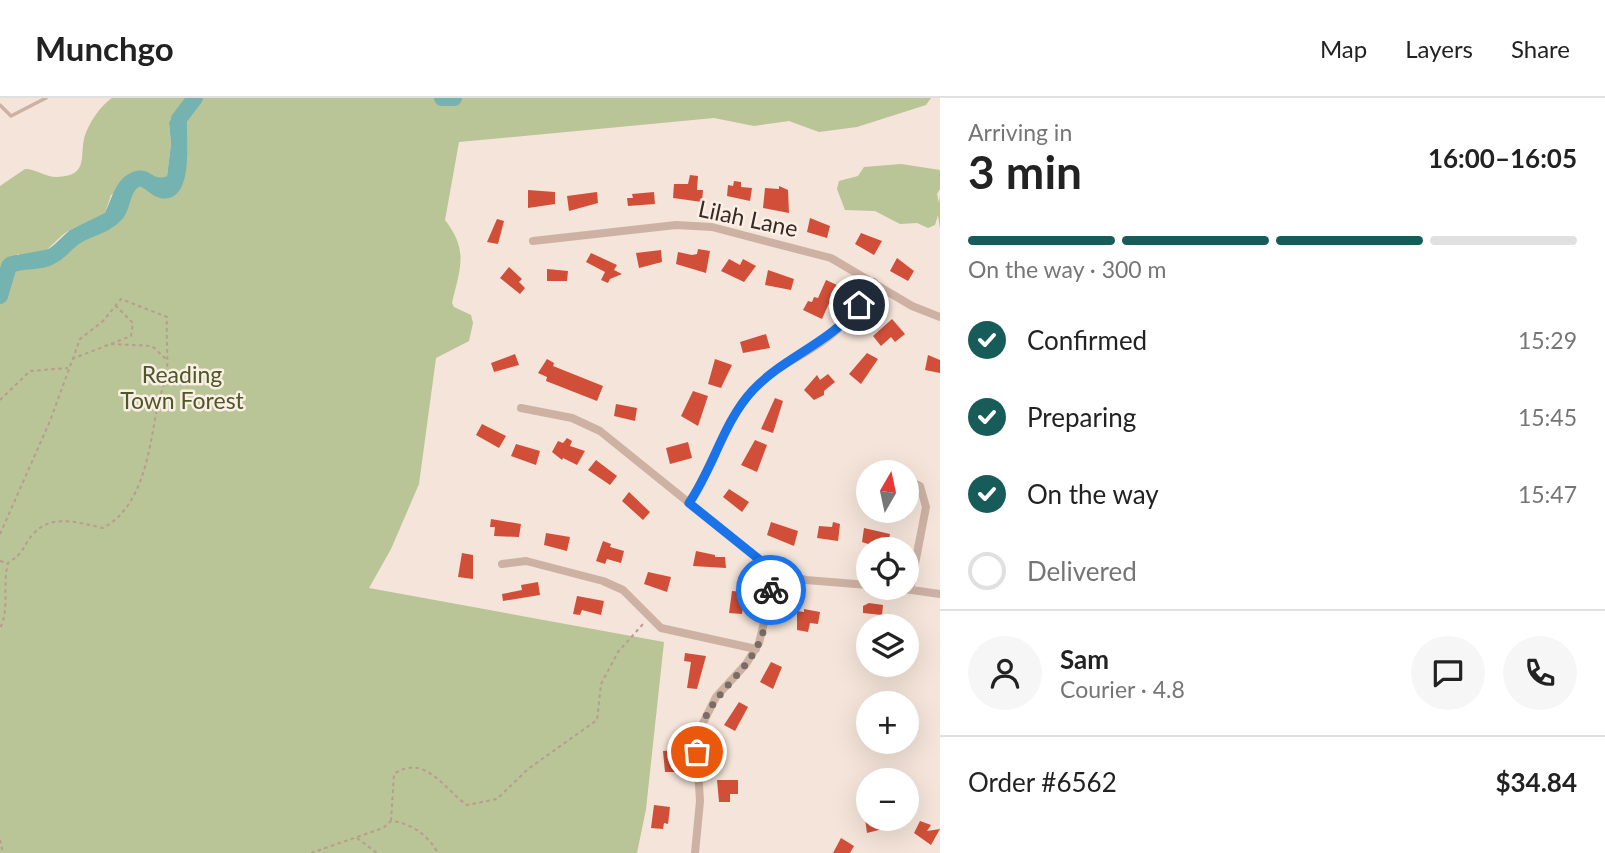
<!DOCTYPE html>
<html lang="en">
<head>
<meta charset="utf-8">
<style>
	:root { --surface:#fff; --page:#f6f6f6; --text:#222; --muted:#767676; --line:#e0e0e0; --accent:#185c5a }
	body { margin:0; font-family:Lato,sans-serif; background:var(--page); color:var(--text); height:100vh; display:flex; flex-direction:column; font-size:26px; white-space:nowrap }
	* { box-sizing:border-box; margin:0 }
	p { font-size:23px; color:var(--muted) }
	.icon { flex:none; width:38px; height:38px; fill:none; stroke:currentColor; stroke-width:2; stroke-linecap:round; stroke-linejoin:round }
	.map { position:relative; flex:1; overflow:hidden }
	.side { display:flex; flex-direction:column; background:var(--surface); width:665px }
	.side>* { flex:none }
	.needle { width:46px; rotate:9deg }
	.controls { position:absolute; left:856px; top:362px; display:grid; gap:14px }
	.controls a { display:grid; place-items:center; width:63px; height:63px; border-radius:50%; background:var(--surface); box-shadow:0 7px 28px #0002; font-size:35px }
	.pin { position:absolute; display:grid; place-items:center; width:60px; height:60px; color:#fff; margin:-30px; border:4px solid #fff; border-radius:50%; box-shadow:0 2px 7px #0007 }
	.courier { position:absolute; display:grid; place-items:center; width:70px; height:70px; margin:-35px; border:5px solid #1a73e8; border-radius:50%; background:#fff; color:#222; box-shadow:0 2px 9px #0007 }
	.overview em { font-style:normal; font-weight:700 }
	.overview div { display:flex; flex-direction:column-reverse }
	.overview { display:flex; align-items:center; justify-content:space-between; height:119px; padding:0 28px }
	h1 { font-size:46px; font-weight:700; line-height:52px }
	.bar { display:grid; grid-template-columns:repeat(4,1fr); gap:10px 7px; align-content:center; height:84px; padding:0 28px }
	.bar i { height:9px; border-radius:5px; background:var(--line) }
	.bar .current { background:var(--accent) }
	.bar p { grid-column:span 4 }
	.line { display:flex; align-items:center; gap:18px; padding:0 28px; border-top:2px solid var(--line) }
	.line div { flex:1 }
	.round { display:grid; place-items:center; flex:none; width:74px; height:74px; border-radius:37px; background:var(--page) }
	ol { padding:0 28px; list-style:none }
	li { display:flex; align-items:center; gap:21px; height:77px }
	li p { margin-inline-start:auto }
	li .icon { padding:7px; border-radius:50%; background:var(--accent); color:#fff; stroke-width:4 }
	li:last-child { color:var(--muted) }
	li i { width:38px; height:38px; border:4px solid var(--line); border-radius:50% }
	header { display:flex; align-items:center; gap:42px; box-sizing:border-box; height:98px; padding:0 35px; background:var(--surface); border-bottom:2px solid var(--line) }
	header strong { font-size:33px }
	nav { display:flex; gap:38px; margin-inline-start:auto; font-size:24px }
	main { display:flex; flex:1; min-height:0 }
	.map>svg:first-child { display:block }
	.green { fill:#b9c497 }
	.water { fill:#75b3b0 }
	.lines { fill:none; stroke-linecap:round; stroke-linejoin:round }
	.river { stroke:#75b3b0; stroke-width:16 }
	.building { fill:#d14f39 }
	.path { stroke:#b89c8e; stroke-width:2; stroke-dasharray:3.5 3.5; stroke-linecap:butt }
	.lane { stroke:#cdb2a4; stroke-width:3.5 }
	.street { stroke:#cdb2a4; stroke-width:8 }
	.done { stroke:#796b65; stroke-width:7; stroke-dasharray:0 12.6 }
	.route { stroke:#1a73e8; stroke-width:9 }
	.labels { text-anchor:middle; stroke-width:5; stroke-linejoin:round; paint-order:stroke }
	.street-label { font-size:23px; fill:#372a26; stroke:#fbefe5 }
	.park-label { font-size:23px; fill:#4b5828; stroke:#fbefe5 }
</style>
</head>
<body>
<header>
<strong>Munchgo</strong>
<nav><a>Map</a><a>Layers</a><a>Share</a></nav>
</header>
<main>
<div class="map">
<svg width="940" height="755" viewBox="0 0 940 755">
	<rect width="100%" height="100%" fill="#f4e4d9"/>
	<!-- green -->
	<path class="green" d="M112 0H186L169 24 171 46 167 78 161 81 145 75 111 97 105 115C94 122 82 125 70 132 51 143 47 163 18 156L0 171V88L25 71C36 71 45 79 57 79 88 78 80 60 84 41 88 26 100 8 112 0Z
		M195 0H931L926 7 857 29 819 34 789 23 754 28 714 20 459 44 445 122C469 153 460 170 452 205L454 209 471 217 473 225 469 243 436 260 419 386 391 451 369 490 664 544 646 711 637 755H0V198C4 189 3 174 10 168 18 160 32 166 41 163 58 159 63 147 76 139 86 132 99 129 109 122 123 112 120 96 130 85 145 70 155 98 168 92 184 85 178 34 179 21Z
		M901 66 940 72V91L937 96 939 105 940 98V131L938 117 935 127 928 130 917 125 900 126 875 113 845 112 837 91 839 83 858 78 864 69Z"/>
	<!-- water -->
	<path class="water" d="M186 0H195L179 21C178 34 184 86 168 92 154 97 145 69 130 86 122 94 123 107 117 115 105 129 88 130 75 139 65 146 61 154 50 159 36 166 21 161 9 168L0 198V171L7 159 50 151 70 132 105 115C113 98 119 68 145 75 154 77 158 82 167 78L171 46 169 24Z"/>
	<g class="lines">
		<!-- river -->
		<path class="river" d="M442 0H454
			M0 198 9 168C21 161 36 166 50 159 61 154 65 146 75 139 88 130 105 129 117 115 123 107 122 94 130 86 145 69 154 97 168 92 184 86 178 34 179 21L195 0"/>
	</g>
	<!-- building -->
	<path class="building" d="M690 77 698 78 697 92H703L702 104 673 100 674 86H688Z
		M734 83 741 84V89L752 90 750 103 727 98 728 87 733 88Z
		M779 88 788 92 789 115 763 110 765 90 779 91Z
		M528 92 555 94V106L528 110Z
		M597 94 598 105 569 113 567 98Z
		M654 94 655 106 628 108 627 100H633L632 96Z
		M810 120 830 128 827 140 807 134Z
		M497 121 504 123 498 146 487 144Z
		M861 135 882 143 874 157 855 146Z
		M698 151 710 153 706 175 676 166 678 154 692 157 697 156Z
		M661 152 662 164 639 170 636 155Z
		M591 155 617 167 614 172 622 176 610 181 608 185 601 182 605 174 586 164Z
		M897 160 914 173 908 183 890 173Z
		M729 161 740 167 743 161 756 168 744 184 721 173Z
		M509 169 522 181 519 184 525 190 520 196 500 180Z
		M547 171 568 173 567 183H547Z
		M768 172 794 181 791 192 765 187Z
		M826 182 837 187 822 221 803 212 808 203 812 204 814 199 818 200Z
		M892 221 905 236 895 244 891 239 881 248 873 238Z
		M766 236 770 250 743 255 740 244Z
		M867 255 878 261 861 286 849 276Z
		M515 256 519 267 494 274 491 265Z
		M928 257 940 262V275L925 272Z
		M547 261 554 265 553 268 603 288 597 303 546 283 547 279 538 275Z
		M715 261 732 267 721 290 708 286Z
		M828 276 835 284 824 293V297L814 302 804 292 817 277 820 282Z
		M693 293 708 298 698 328 681 318Z
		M775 300 783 303 773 335 761 331Z
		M616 306 637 310 635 323 614 318Z
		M482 326 506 338 499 350 476 337Z
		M567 340 572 343 570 348 585 353 577 367 563 360 562 362 552 354 558 343 563 345Z
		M755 342 767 347 757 374 741 367Z
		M688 344 692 360 670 366 666 350Z
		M516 346 540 353 536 367 511 358Z
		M596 362 617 378 610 387 588 372Z
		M729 391 749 404 742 414 723 399Z
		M629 394 650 414 643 422 622 403Z
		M491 421 521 426 519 439 494 438 495 429H490Z
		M771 424 798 433 794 448 767 437Z
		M833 424 840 426 838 443 817 440 819 428 832 429Z
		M864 430 890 436 887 452 862 444Z
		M546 435 570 439 567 453 544 447Z
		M603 443 611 446 610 449 624 453 621 465 607 461 605 466 596 463Z
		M696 453 715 457V459H725L726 470 693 468Z
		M462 455 473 457V481L458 479Z
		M648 474 671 479 667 494 644 486Z
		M538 484 540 497 503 503 502 496 522 492 521 487Z
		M732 493 745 494 742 516 729 515Z
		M577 498 604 503 601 517 582 512 580 517 573 516Z
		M869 505 883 507 882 517 863 515V508Z
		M804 511 820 514 818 526 810 525 808 534 797 532V513L804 514Z
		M685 555 706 558 697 591 687 590 691 564 684 563Z
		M771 564 782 569 773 591 760 584Z
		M739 604 748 609 735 633 724 627Z
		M679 652 680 674H665L663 653Z
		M717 682H738V696H730V704H719Z
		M654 707 670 709 668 726 664 725 663 731 651 730Z
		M865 721H893L894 728 867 735Z
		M920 723 931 727 927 733 940 731 931 747 914 735Z
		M841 740 854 748 850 755H833Z"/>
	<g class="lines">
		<!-- path -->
		<path class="path" d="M111 246 152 248 166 261
			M72 261 131 238 133 225 115 207
			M0 302 30 273 68 270
			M0 436 50 323 80 241 103 223 121 201 167 219C166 237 168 256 167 274 165 286 159 299 157 311 149 351 144 408 103 430 79 425 52 415 33 436 22 449 25 454 8 465 2 486 10 512 0 530
			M0 463 7 465
			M391 723 394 676C425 655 444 691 467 707L497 701 528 671 597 622 601 586 618 554 643 526
			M357 740 377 755
			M0 742 3 755
			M311 755 383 730 391 723C411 725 428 737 438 755"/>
		<!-- lane -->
		<path class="lane" d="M0 7 11 18 46 0"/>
		<!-- street -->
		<path class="street" d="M533 143 676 127 712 129 831 160 912 208 940 219
			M521 310 572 320 600 333 776 475 806 482 868 487
			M906 381 920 388 926 409 910 492
			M689 405C713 369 723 326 752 293 774 268 805 258 830 238 849 223 861 204 874 184
			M502 466 526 463 603 483 623 492 661 530 756 551
			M898 490 940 496
			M695 755 700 703 697 654 703 625 716 599 746 566 759 545 776 475"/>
	</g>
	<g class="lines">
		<!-- done -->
		<path class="done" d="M697 654C700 603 734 589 756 551 766 533 768 512 771 492"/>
		<!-- route -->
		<path class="route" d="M771 492 776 475 689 405C714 369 723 324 753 292 785 258 831 245 859 207"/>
	</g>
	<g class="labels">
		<!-- street labels -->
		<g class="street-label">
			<text transform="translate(748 121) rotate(12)" y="8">Lilah Lane</text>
		</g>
		<!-- park labels -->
		<g class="park-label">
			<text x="182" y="285">Reading<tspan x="182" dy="26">Town Forest</tspan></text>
		</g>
	</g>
</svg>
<div class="controls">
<a><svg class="needle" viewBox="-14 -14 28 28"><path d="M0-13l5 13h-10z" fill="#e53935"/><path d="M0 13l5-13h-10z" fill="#767676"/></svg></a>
<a><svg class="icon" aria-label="locate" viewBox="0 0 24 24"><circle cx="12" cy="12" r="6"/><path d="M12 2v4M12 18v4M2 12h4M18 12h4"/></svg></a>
<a><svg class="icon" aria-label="layers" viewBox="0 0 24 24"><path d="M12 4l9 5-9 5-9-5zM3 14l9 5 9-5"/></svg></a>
<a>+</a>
<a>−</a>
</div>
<div class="pin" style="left:697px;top:654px;background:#ea580c"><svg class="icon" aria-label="bag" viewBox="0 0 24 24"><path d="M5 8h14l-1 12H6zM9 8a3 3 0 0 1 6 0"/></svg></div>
<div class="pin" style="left:859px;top:207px;background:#1f2937"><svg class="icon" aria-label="home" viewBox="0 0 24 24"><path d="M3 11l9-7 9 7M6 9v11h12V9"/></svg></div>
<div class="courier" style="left:771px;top:492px"><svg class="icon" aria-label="bike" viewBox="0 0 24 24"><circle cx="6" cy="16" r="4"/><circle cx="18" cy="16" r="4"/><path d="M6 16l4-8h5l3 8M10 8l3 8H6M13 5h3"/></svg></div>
</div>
<section class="side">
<div class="overview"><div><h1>3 min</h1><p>Arriving in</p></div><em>16:00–16:05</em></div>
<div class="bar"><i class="current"></i><i class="current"></i><i class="current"></i><i></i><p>On the way · 300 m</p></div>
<ol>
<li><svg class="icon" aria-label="check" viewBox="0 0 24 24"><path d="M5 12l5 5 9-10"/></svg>Confirmed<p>15:29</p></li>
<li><svg class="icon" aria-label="check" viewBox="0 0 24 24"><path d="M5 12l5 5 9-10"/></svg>Preparing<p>15:45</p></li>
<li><svg class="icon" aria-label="check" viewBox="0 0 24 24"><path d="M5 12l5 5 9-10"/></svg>On the way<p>15:47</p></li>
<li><i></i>Delivered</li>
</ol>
<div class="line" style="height:126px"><a class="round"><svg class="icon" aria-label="person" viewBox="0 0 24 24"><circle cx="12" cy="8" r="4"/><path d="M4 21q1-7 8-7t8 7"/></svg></a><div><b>Sam</b><p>Courier · 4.8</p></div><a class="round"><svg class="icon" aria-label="chat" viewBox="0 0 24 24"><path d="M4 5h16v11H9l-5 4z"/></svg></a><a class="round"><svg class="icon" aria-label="phone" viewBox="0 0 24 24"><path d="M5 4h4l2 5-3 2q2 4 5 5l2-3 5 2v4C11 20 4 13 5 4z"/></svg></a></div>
<div class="line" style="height:91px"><div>Order #6562</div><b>$34.84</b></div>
</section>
</main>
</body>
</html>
